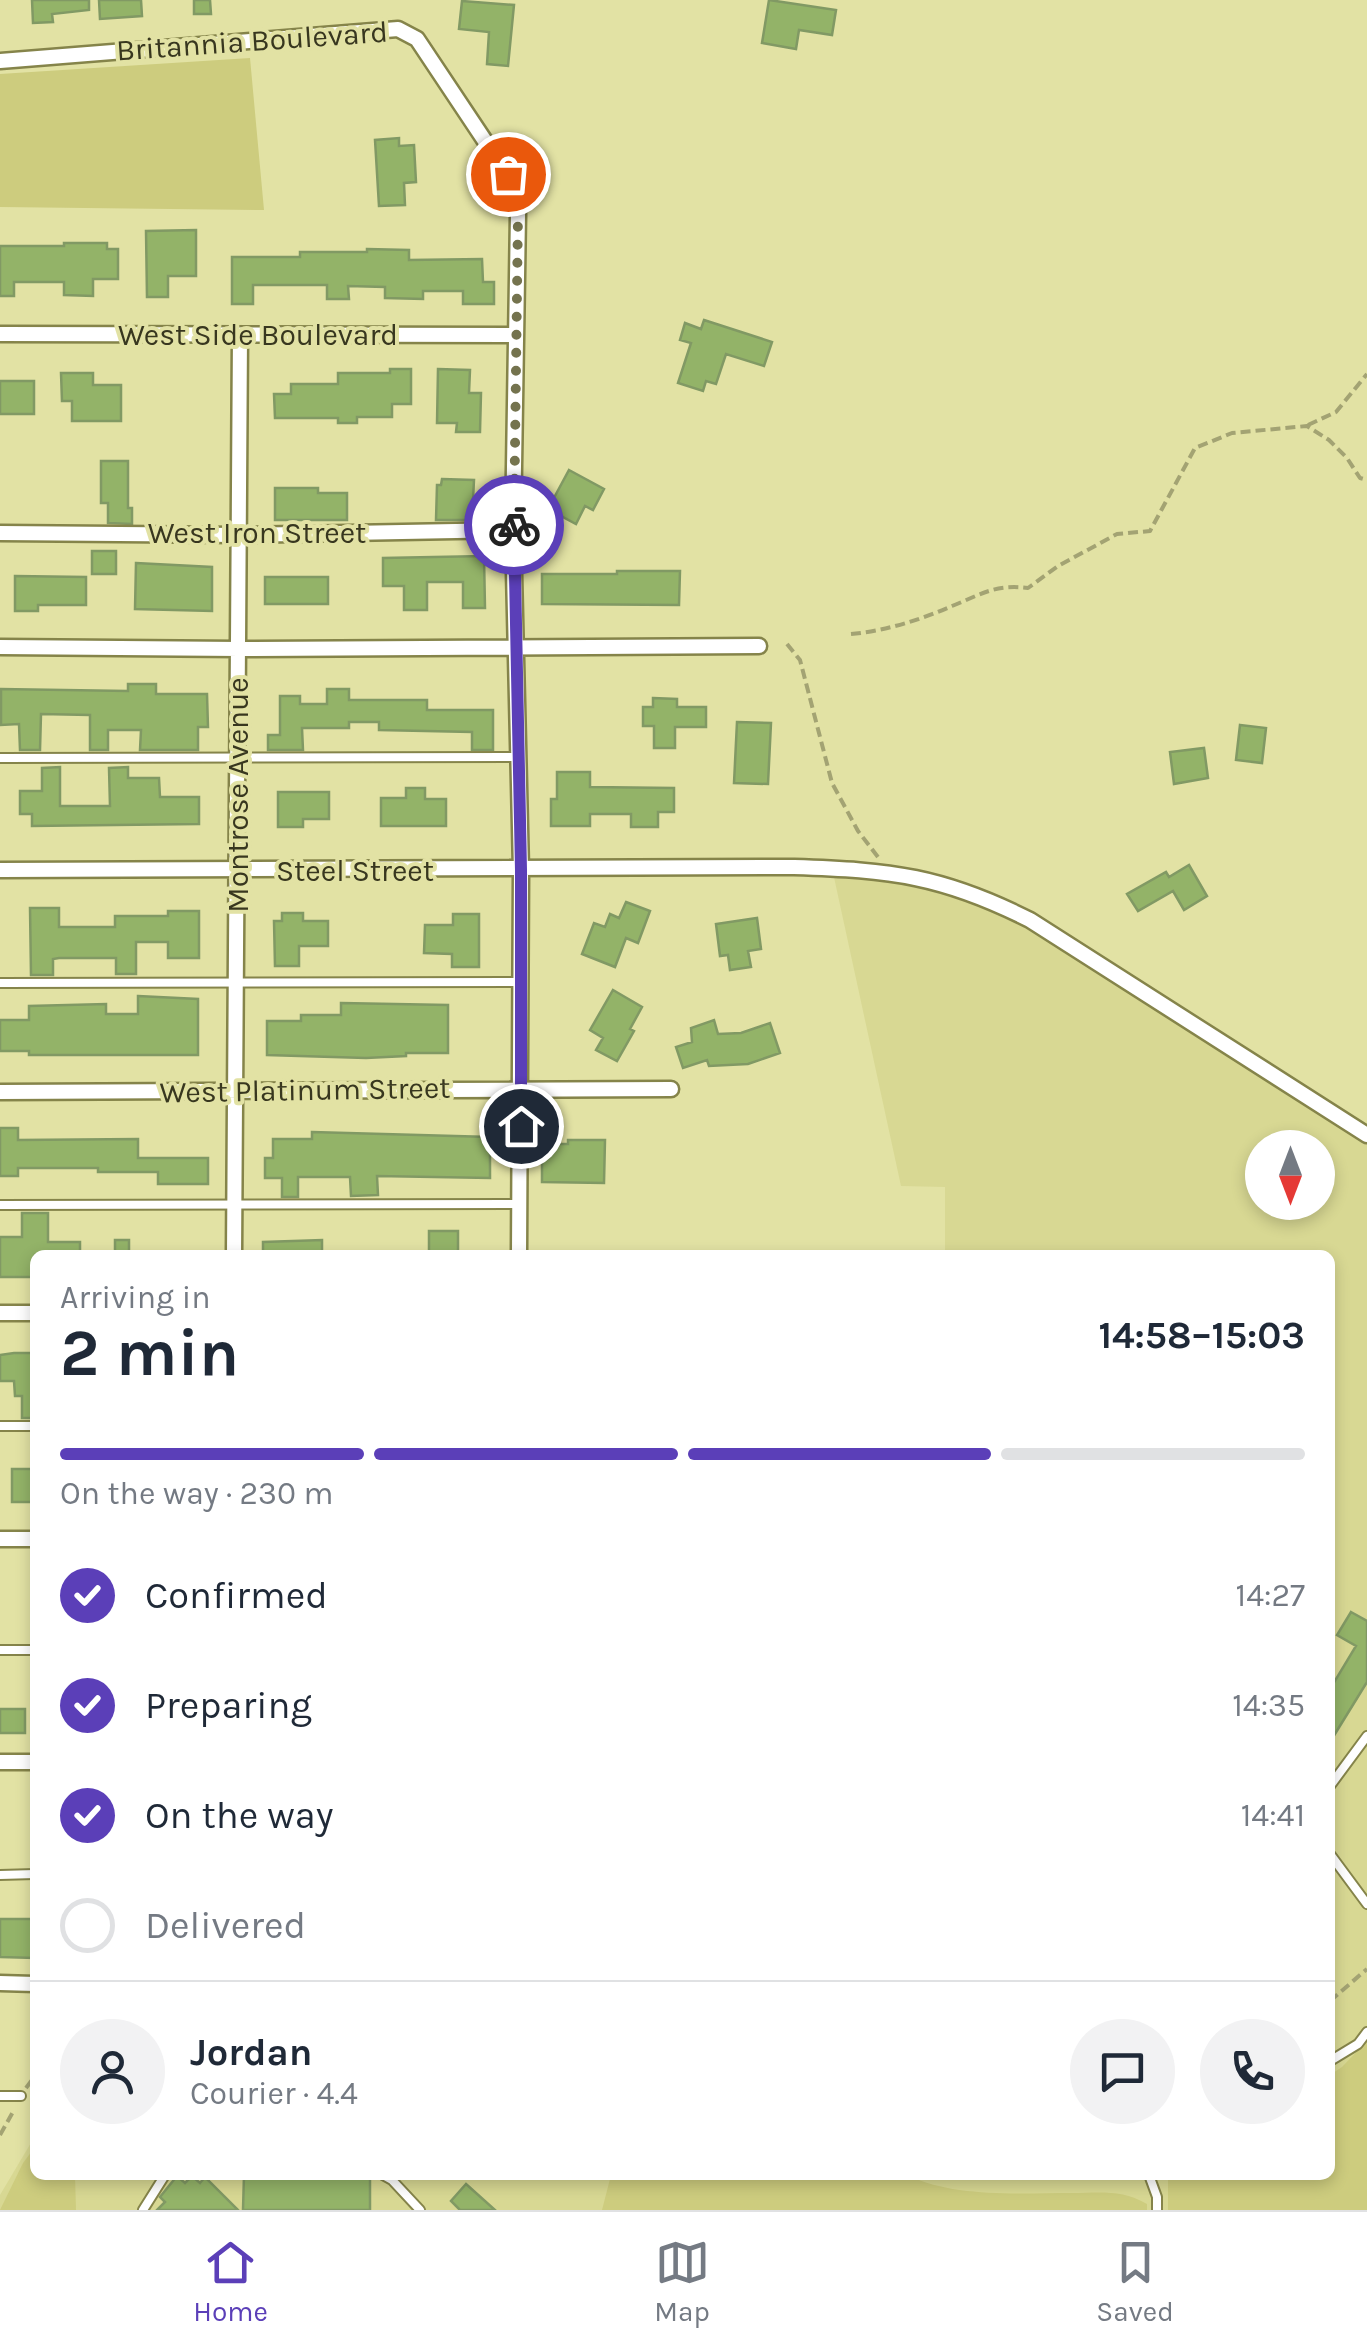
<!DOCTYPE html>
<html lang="en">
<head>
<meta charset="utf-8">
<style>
	:root { --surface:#fff; --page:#f2f2f3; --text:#1f2937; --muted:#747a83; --line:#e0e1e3; --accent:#5b3fb8 }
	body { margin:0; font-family:Karla,sans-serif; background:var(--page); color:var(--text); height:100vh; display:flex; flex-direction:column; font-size:38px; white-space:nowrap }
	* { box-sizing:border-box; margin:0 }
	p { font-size:32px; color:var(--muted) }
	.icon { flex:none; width:55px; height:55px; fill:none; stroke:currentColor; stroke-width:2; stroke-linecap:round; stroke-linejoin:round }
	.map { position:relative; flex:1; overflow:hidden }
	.drawer { position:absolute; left:30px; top:1250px; width:1305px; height:930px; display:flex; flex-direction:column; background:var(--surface); border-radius:15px; box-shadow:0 5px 15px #0003 }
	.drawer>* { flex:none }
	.needle { width:65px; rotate:180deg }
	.buttons { position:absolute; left:1245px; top:1130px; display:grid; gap:20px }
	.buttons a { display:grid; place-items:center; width:90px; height:90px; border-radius:50%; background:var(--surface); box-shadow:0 5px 15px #0003; font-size:50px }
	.pin { position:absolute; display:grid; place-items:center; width:85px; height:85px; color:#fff; margin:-42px; border:5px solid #fff; border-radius:50%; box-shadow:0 2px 10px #0007 }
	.courier { position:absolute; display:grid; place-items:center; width:100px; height:100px; margin:-50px; border:8px solid #5b3fb8; border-radius:50%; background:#fff; color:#222; box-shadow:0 2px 12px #0007 }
	.summary em { font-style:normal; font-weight:700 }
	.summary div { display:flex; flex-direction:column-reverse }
	.summary { display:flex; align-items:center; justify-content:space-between; height:170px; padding:0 30px }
	h1 { font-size:65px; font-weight:700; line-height:75px }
	.bar { display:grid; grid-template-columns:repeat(4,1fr); gap:15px 10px; align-content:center; height:120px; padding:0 30px }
	.bar i { height:12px; border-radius:8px; background:var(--line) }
	.bar .current { background:var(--accent) }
	.bar p { grid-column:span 4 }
	.line { display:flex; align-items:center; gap:25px; padding:0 30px; border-top:2px solid var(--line) }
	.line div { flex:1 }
	.round { display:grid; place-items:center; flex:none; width:105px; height:105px; border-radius:52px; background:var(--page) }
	ol { padding:0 30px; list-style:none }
	li { display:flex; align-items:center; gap:30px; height:110px }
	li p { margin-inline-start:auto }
	li .icon { padding:10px; border-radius:50%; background:var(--accent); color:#fff; stroke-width:4 }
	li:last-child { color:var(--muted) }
	li i { width:55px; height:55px; border:5px solid var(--line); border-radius:50% }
	.dock { display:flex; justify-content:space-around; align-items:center; height:140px; border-top:2px solid var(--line); background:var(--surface); font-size:28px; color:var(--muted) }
	.dock a { display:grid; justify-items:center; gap:5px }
	.dock .current { color:var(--accent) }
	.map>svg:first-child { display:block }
	.built { fill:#d8d893; fill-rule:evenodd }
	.green { fill:#cdcc7e }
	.building { fill:#93b368; stroke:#819964; stroke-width:2.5 }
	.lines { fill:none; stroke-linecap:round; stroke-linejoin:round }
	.service-casing { stroke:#85844a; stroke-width:12 }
	.minor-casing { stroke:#85844a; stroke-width:19 }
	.path { stroke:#a3a373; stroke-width:4; stroke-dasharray:10 5; stroke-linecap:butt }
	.service { stroke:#fff; stroke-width:8 }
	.minor { stroke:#fff; stroke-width:14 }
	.done { stroke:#74734e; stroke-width:10; stroke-dasharray:0 18 }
	.route { stroke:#5b3fb8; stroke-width:12 }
	.labels { text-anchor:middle; stroke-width:8; stroke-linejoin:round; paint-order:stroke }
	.street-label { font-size:30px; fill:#38371f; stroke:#e2e2a4 }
</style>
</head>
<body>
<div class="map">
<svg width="1367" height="2210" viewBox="0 0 1367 2210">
	<rect width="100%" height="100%" fill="#e2e2a4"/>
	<!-- built -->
	<path class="built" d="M832 868 983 897 1367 1135V2210H0V2195L35 2136V2175H1330V1255H945V1187L901 1186ZM1262 1148H1318V1202H1262Z"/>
	<!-- green -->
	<path class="green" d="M250 58 264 210 0 207V74Z
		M1367 2041V2210H1168V2175H1330V2075L1342 2067Z
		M35 2147V2175H75L76 2210H0L23 2163Z
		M611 2175H908C952 2198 1022 2193 1071 2193 1100 2193 1121 2189 1147 2204V2210H602Z"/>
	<!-- building -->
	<path class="building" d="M32 0H89V10L52 14 53 22 33 23Z
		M99 0H141L142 16 100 19Z
		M194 0H210L211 14H194Z
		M769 0 836 10 832 35 799 30 796 49 762 43Z
		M462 1 514 5 508 66 487 64 489 32 459 29Z
		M399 138V146L414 145 416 182 404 183 405 205 379 206 375 140Z
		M196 230V276H168V297H147L146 231Z
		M64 243H107V249H118V279H93V296L64 295V282H14V296H0V246H64Z
		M367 249 409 250V260L482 259 483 282H494V304H463V291H423V299L385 298V287L348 286 349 299H327V285H253V304H232V257H300V252H367Z
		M704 320 772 342 764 366 726 354 716 384 706 381 703 391 678 383 691 343 680 340 685 323 701 329Z
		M390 369H411V404H392V417H357V423H338V418H275L274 394H291V384H338V373H390Z
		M438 369 470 370 469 393H481L480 432H456L457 423H437Z
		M61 373H93V385H121V421H72V401H62Z
		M0 381H34V414H0Z
		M101 461H128V508H132V524L108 523V503H101Z
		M569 470 604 489 593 510 585 506 576 524 548 509Z
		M442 479 474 480 472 520H436L437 485H441Z
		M275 488H318V493H347V520H275Z
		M92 551H116V574H92Z
		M484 556 485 608H463V582H427V610H404V586H383V558Z
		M136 563 212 567V611L135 609Z
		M617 571H680L679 605 542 604V574H617Z
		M15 576 86 577V605H38V611H15Z
		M265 577H328V604H265Z
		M128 684H156V694H207L208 727H198V750H140L141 730H108V750H90V715L41 714 40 750H20L19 724 1 725V689L128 691Z
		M327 689H349V700H427V710H493V750H472V732L379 730V722H349V728H302L303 750H268V735H280V696H300V704H327Z
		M653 698 677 699V707H706V727H675V748H654V726H643V707H653Z
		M737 722 771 723 768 784 734 783Z
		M1240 725 1266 728 1262 763 1236 760Z
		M1204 748 1208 778 1174 784 1170 752Z
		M60 767V806H110L109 768 128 767V778H159L160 797H199V824L32 826V814H20V791H42V768Z
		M557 772H590V787L674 788V812H658V827H631V814H590V826H551V799H557Z
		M406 788H425V799H446V826H381V798H406Z
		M278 792H329V819H303V827H278Z
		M1189 865 1207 896 1184 910 1173 891 1138 911 1127 894 1166 872 1169 877Z
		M626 902 650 911 638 943 626 938 615 967 582 954 594 923 605 927 610 914 619 918Z
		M30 908H59V927H115V916H168V911H199V958H168V942H136V974H116V958H59L53 959V975H31Z
		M282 913H303V921H328V946H299V966H275L274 921H282Z
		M453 914H479V967H452V954L424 953 425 925H453Z
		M757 918 761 949 748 951 751 967 730 970 728 955 720 956 716 924Z
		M613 990 642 1007 630 1029 634 1031 617 1061 596 1050 603 1038 590 1030Z
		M138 996 198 999V1055H29V1051H0V1020H29V1006L106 1004V1014H138Z
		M341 1003 448 1005V1053H406V1056L366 1058 267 1055V1021H301V1015H341Z
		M714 1020 718 1034 741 1033 770 1023 780 1053 748 1064 709 1066 707 1060 683 1068 676 1047 692 1042 691 1028Z
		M0 1128H18V1140L138 1139V1158H208V1184H158V1172H98V1168H18V1176H0Z
		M312 1132 490 1137V1178L377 1176 378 1195 351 1196 350 1177H298V1197H282V1178H265V1158H273V1139H312Z
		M568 1140H605L604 1183 542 1182V1144H568Z
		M22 1213H48V1242H80V1255H35V1277H0V1237H22Z
		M429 1231H458V1255H429Z
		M115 1240H129V1255H115Z
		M322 1240V1255H263V1242Z
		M14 1353H35V1418H22V1396H15L14 1381H0V1355Z
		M12 1469H35V1502H12Z
		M1351 1612 1367 1621V1682L1330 1742V1689L1356 1646 1337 1635Z
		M0 1709H25V1733H0Z
		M0 1919H35V1958L0 1957Z
		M244 2175H370V2210H243Z
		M177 2176 185 2183 192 2176 200 2183 205 2177 238 2210H157L165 2202 160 2197Z
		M466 2184 495 2210H460L451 2201Z"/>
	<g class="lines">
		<defs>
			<path id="service" d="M0 758 519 757
				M0 983 521 982
				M0 1205 519 1204
				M0 1426H35
				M0 1650H35
				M1330 1786 1367 1736
				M1330 1854 1367 1904
				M0 1875 35 1874
				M1330 2061 1358 2044 1367 2032
				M0 2096H21
				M383 2175 392 2180 420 2210
				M1149 2175 1157 2197V2210
				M143 2210 165 2175"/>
			<path id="minor" d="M0 61 398 29 417 39 507 174 518 214 513 530 521 870 519 1255
				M0 334 516 335
				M0 533 238 535 513 530
				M0 647 239 649 759 646
				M0 870 794 867C891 870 943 876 1030 920L1367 1135
				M0 1092 671 1089
				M234 1255 240 335
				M0 1313H35
				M0 1539H35
				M0 1762H35
				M0 1983 35 1984"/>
		</defs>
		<!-- service casing -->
		<use href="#service" class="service-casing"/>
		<!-- minor casing -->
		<use href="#minor" class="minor-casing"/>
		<!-- path -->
		<path class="path" d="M1308 425 1336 412 1367 374
			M851 634C885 631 920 620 952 606 982 594 995 584 1028 588L1058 566 1117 534 1150 531 1195 448 1232 433 1307 426 1329 440 1347 458 1360 478 1367 480
			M787 644 800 660 832 783 858 831 878 857
			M1330 2001 1367 1969
			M26 2088 35 2076
			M0 2135 14 2110"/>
		<!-- service -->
		<use href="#service" class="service"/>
		<!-- minor -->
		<use href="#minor" class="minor"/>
	</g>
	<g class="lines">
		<!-- done -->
		<path class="done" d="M508 174 518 214 514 525"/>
		<!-- route -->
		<path class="route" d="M514 525 521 870V1126"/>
	</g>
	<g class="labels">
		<!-- street labels -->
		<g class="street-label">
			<text transform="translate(252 41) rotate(-4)" y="10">Britannia Boulevard</text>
			<text x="258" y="345">West Side Boulevard</text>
			<text x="257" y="543">West Iron Street</text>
			<text transform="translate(238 795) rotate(-90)" y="10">Montrose Avenue</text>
			<text x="355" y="881">Steel Street</text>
			<text transform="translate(305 1090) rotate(-1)" y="10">West Platinum Street</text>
		</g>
	</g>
</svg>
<div class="buttons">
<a><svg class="needle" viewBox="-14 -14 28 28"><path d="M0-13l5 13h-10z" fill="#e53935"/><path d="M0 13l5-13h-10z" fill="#747a83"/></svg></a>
</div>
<div class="pin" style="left:508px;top:174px;background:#ea580c"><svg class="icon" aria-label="bag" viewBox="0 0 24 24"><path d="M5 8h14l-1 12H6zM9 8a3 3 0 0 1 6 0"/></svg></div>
<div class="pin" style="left:521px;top:1126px;background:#1f2937"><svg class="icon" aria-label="home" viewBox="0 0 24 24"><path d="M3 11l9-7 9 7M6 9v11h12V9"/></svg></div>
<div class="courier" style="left:514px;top:525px"><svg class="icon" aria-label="bike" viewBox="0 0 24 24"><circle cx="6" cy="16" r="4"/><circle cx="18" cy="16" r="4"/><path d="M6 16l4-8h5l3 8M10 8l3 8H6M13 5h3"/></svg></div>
<section class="drawer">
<div class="summary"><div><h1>2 min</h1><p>Arriving in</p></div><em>14:58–15:03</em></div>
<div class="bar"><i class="current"></i><i class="current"></i><i class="current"></i><i></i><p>On the way · 230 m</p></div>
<ol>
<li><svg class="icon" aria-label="check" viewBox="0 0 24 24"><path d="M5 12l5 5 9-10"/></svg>Confirmed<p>14:27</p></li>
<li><svg class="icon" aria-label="check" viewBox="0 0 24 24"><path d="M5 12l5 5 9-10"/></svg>Preparing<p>14:35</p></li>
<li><svg class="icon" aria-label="check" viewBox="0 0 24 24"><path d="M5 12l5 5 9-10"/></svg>On the way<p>14:41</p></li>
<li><i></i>Delivered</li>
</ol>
<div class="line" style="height:180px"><a class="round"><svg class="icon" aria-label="person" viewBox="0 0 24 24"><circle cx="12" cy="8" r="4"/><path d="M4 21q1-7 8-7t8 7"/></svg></a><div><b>Jordan</b><p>Courier · 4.4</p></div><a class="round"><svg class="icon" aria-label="chat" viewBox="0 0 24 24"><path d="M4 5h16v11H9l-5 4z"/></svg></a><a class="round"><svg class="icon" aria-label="phone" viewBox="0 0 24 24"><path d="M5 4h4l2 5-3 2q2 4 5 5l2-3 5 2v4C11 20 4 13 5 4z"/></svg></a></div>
</section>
</div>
<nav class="dock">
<a class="current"><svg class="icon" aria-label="home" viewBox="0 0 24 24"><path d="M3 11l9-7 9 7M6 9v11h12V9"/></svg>Home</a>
<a><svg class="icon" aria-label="map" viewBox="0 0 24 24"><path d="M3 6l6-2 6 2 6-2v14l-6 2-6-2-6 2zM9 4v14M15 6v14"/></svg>Map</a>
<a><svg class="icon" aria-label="saved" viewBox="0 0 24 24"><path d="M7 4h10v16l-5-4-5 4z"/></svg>Saved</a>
</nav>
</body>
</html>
